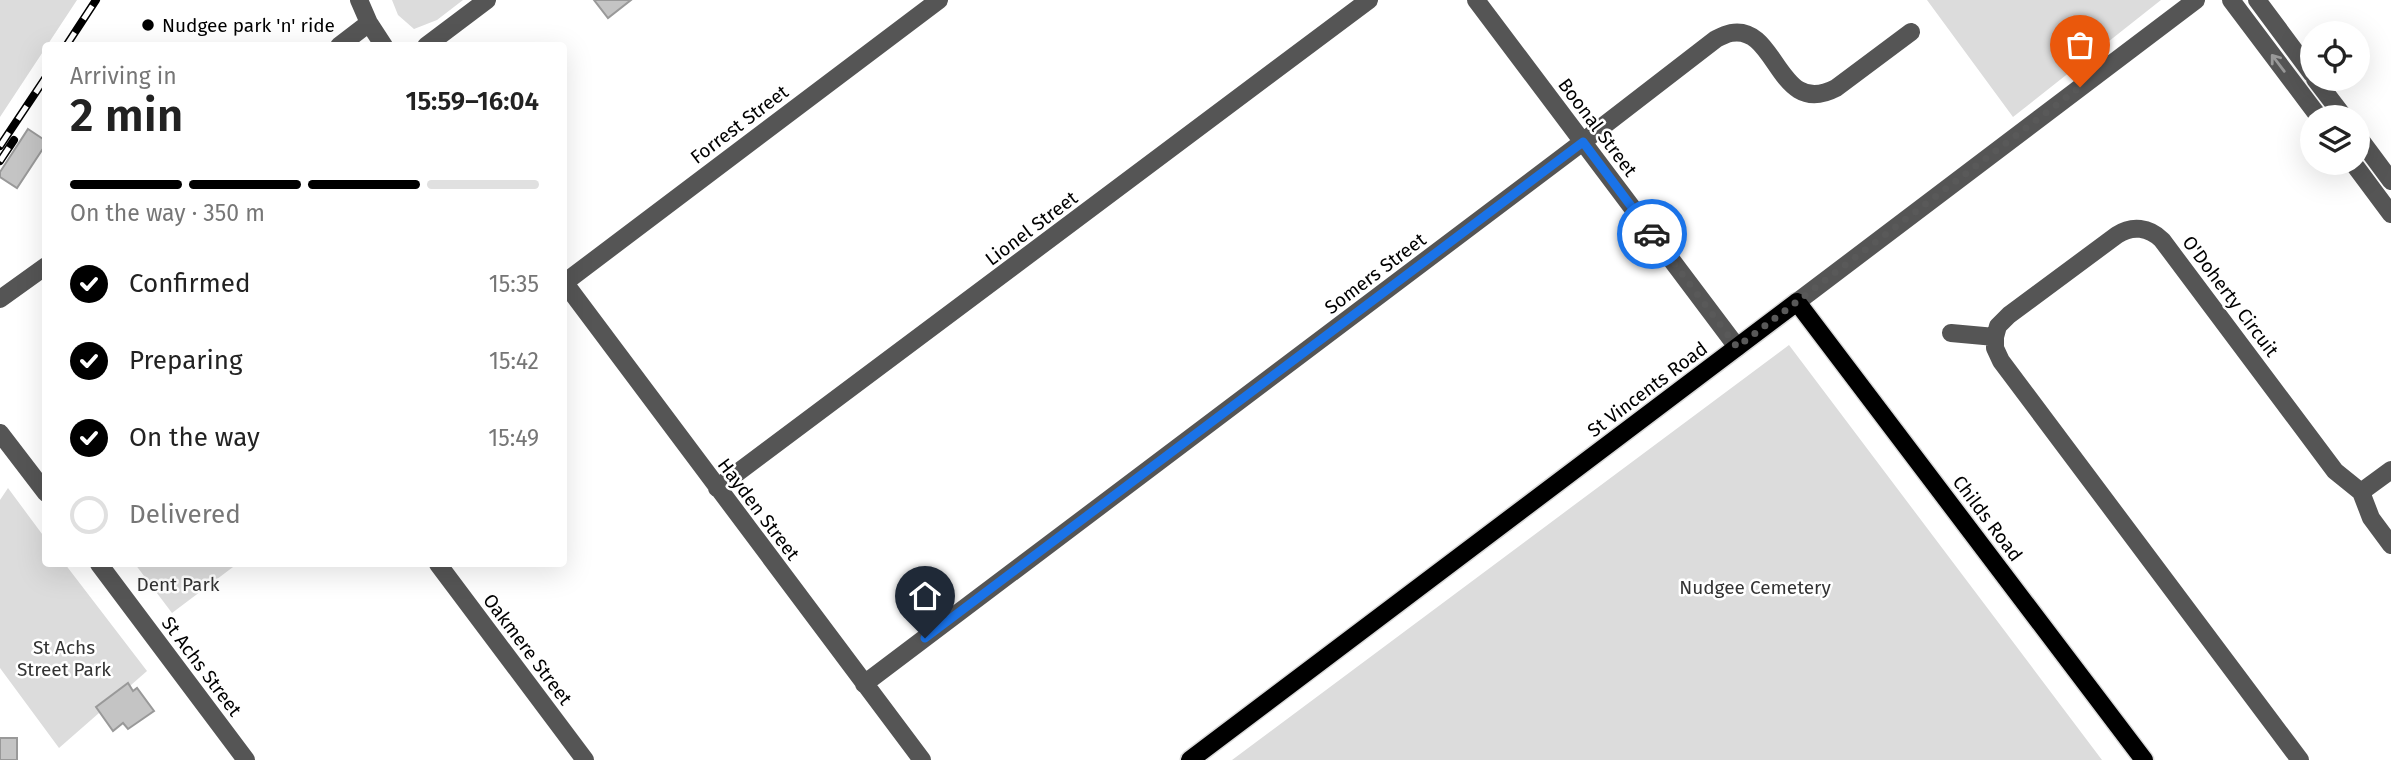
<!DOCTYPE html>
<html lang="en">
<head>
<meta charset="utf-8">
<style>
	:root { --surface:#fff; --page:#f6f6f6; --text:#222; --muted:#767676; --line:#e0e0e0; --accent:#000 }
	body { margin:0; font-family:"Fira Sans",sans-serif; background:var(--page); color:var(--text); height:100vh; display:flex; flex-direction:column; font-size:26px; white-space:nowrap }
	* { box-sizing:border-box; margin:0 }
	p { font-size:23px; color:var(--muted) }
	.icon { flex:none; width:38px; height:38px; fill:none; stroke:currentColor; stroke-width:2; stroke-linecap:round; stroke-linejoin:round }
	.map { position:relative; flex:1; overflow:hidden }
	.side { position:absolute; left:42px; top:42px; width:525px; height:525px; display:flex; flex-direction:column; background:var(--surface); border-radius:7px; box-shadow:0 7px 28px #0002 }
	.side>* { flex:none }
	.tools { position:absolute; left:2300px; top:21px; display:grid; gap:14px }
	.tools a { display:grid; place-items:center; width:70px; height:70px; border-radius:50%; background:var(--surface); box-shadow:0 7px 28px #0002; font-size:35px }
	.pin { position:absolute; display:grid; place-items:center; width:60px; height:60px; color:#fff; margin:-72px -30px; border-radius:50% 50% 50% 0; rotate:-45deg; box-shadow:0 0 7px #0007 }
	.pin .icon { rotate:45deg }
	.courier { position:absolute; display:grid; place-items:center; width:70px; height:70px; margin:-35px; border:5px solid #1a73e8; border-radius:50%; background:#fff; color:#222; box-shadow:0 2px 9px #0007 }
	.headline em { font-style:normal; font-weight:600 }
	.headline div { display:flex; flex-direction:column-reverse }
	.headline { display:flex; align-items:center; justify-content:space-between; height:119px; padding:0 28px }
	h1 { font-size:46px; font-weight:600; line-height:52px }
	.bar { display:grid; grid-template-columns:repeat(4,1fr); gap:10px 7px; align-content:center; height:84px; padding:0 28px }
	.bar i { height:9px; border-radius:5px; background:var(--line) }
	.bar .selected { background:var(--accent) }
	.bar p { grid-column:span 4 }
	ol { padding:0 28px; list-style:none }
	li { display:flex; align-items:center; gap:21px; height:77px }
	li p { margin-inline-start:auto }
	li .icon { padding:7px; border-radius:50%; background:var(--accent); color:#fff; stroke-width:4 }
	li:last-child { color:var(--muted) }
	li i { width:38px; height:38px; border:4px solid var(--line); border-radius:50% }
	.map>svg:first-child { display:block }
	.green { fill:#dcdcdc }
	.building { fill:#c4c4c4; stroke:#999; stroke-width:2 }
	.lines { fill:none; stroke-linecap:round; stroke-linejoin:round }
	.major-casing { stroke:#dbdbdb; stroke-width:21 }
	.minor { stroke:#555; stroke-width:18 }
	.major { stroke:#000; stroke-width:18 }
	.rail-casing { stroke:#000; stroke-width:8 }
	.rail { stroke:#fff; stroke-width:5; stroke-dasharray:16; stroke-linecap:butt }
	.oneway { stroke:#999 }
	.done { stroke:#595959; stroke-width:7; stroke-dasharray:0 12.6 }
	.route { stroke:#1a73e8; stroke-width:9 }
	.poi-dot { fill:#000; stroke:#fff; stroke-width:2.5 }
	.labels { text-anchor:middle; stroke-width:5; stroke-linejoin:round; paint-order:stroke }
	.poi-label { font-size:19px; fill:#000; stroke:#fff; text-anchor:start }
	.street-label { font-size:19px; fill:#000; stroke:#fff }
	.park-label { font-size:19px; fill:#333; stroke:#fff }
</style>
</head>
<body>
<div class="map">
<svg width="2391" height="760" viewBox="0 0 2391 760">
	<rect width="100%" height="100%" fill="#fff"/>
	<!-- green -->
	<path class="green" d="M0 0H77L0 117Z
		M392 0H463L437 20 414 29 398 15Z
		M1927 0H2161L2013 117Z
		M1789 345 2102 760H1232Z
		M8 488 45 538 46 564H65L147 671 59 748 0 668V500Z
		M135 564H237L172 613Z"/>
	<!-- building -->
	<path class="building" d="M594 0H631L608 18Z
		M28 129 46 141V144L17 188 0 177V172Z
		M128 683 133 691 137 688 154 711 128 729 123 723 113 731 96 707Z
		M0 738H17V760H0Z"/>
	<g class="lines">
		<defs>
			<path id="major" d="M1190 760 1797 302 2144 760"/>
		</defs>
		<!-- major casing -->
		<use href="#major" class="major-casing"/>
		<!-- minor -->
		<path class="minor" d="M359 0 369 23 384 46
			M1476 0 1737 347
			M2231 0 2319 117
			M2257 0 2312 74
			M339 46 369 23
			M426 46 487 0
			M2315 79 2344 117
			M2357 135 2391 181
			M2353 163 2391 214
			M564 282 922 760
			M564 283 939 0
			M0 299 46 266
			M1797 302 2196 0
			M1951 333 1995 337V348L2001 361 2300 760
			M1995 337 1998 326 2009 315 2117 235C2132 225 2149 227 2162 240L2335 471 2361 492 2371 518 2391 545
			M0 433 46 493
			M717 488 1369 0
			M2361 492 2391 470
			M99 564 246 760
			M438 564 585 760
			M864 684 1576 147 1716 39C1720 37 1726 34 1731 33 1778 24 1777 119 1836 88L1911 32"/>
		<!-- major -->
		<use href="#major" class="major"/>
		<defs>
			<path id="rail" d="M66 46 96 0
				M0 146 46 77
				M0 161 14 140"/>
		</defs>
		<!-- rail casing -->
		<use href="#rail" class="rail-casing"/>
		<!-- rail -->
		<use href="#rail" class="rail"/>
	</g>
	<!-- one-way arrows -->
	<defs><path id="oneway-shaft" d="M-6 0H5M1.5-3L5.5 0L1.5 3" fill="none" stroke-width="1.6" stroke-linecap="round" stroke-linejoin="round" transform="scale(1.75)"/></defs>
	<use class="oneway" href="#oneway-shaft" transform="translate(2278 63) rotate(-127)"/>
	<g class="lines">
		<!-- done -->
		<path class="done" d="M1652 234 1737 347 2080 87"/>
		<!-- route -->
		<path class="route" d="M925 638 1583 142 1652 234"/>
	</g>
	<!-- markers -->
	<circle class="poi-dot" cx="148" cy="25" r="7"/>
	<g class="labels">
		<!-- poi labels -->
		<g class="poi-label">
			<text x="162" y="32">Nudgee park 'n' ride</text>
		</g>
		<!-- street labels -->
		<g class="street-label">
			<text transform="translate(739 124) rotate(-37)" y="7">Forrest Street</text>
			<text transform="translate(1598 127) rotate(53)" y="7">Boonal Street</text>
			<text transform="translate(1031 228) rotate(-37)" y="7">Lionel Street</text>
			<text transform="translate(1375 273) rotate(-37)" y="7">Somers Street</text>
			<text transform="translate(2231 296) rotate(53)" y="7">O'Doherty Circuit</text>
			<text transform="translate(1647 389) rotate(-37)" y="7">St Vincents Road</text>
			<text transform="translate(759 509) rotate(53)" y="7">Hayden Street</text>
			<text transform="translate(1988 518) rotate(53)" y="7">Childs Road</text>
			<text transform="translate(528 649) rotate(53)" y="7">Oakmere Street</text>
			<text transform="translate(202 666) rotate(53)" y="7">St Achs Street</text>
		</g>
		<!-- park labels -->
		<g class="park-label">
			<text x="178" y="591">Dent Park</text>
			<text x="1755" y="594">Nudgee Cemetery</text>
			<text x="64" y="654">St Achs<tspan x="64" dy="22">Street Park</tspan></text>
		</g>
	</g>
</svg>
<div class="tools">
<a><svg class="icon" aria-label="locate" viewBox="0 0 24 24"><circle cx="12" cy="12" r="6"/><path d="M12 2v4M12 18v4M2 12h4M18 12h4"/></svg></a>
<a><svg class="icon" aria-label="layers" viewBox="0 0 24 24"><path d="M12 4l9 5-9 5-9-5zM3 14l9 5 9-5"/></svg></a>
</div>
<div class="pin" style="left:2080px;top:87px;background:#ea580c"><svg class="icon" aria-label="bag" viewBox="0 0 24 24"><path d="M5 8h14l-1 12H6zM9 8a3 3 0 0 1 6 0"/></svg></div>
<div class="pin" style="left:925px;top:638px;background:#1f2937"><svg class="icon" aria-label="home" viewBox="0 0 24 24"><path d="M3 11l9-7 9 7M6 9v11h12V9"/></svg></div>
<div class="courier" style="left:1652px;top:234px"><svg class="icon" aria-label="car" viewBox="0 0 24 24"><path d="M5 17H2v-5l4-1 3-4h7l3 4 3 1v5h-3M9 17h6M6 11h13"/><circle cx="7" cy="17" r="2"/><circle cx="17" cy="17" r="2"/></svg></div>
<section class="side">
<div class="headline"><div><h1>2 min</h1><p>Arriving in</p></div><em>15:59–16:04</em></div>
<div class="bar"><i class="selected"></i><i class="selected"></i><i class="selected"></i><i></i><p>On the way · 350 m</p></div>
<ol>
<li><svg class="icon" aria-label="check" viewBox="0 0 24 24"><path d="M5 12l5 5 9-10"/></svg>Confirmed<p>15:35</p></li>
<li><svg class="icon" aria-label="check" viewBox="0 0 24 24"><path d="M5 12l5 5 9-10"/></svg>Preparing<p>15:42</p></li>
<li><svg class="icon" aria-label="check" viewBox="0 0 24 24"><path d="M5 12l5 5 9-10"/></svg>On the way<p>15:49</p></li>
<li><i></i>Delivered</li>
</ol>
</section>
</div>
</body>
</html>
